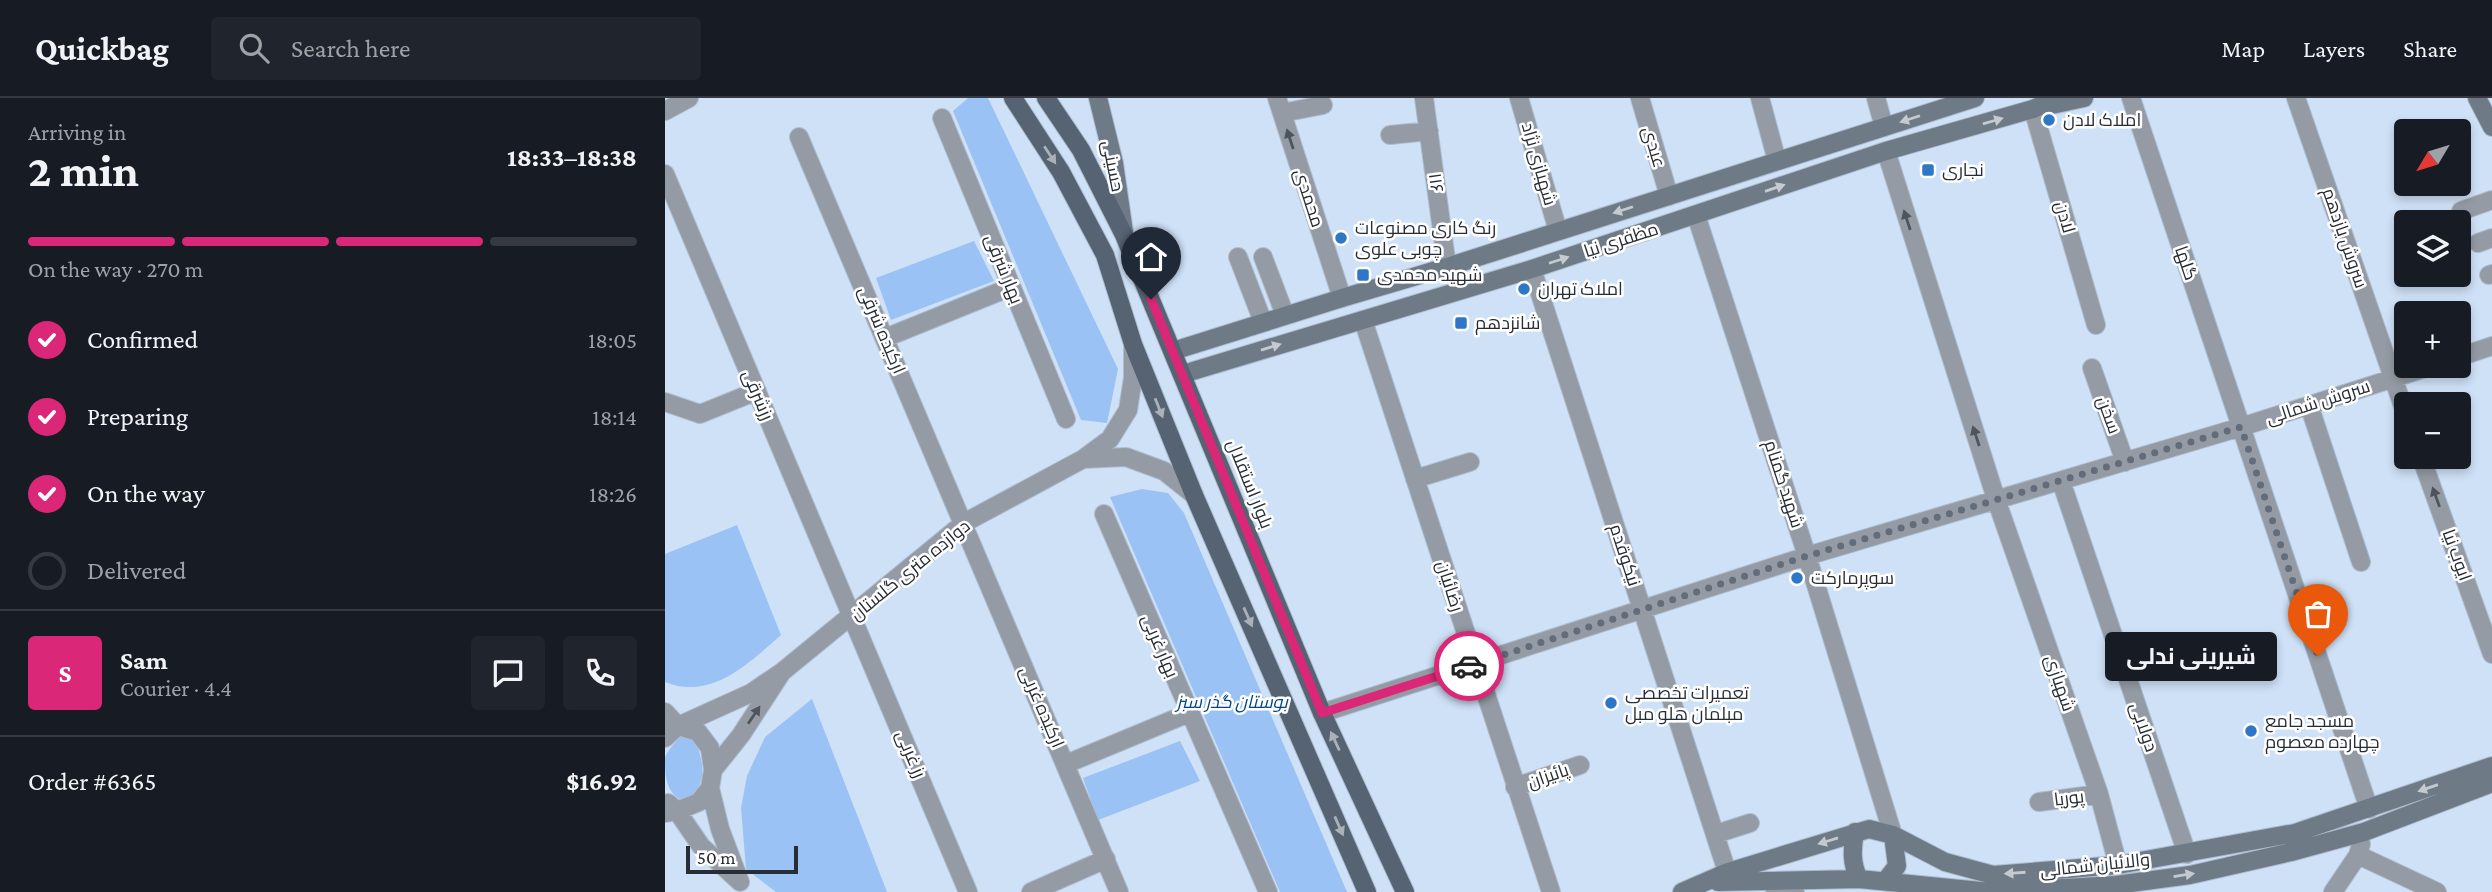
<!DOCTYPE html>
<html lang="en">
<head>
<meta charset="utf-8">
<style>
	:root { --surface:#171b24; --page:#20242c; --text:#f1f3f6; --muted:#9ea1a6; --line:#363941; --accent:#db2777 }
	body { margin:0; font-family:"Crimson Pro",Cairo,serif; background:var(--page); color:var(--text); height:100vh; display:flex; flex-direction:column; font-size:26px; white-space:nowrap }
	* { box-sizing:border-box; margin:0 }
	p { font-size:23px; color:var(--muted) }
	.icon { flex:none; width:38px; height:38px; fill:none; stroke:currentColor; stroke-width:2; stroke-linecap:round; stroke-linejoin:round }
	.map { position:relative; flex:1; overflow:hidden }
	.sheet { display:flex; flex-direction:column; background:var(--surface); width:665px }
	.sheet>* { flex:none }
	.needle { width:46px; rotate:232deg }
	.buttons { position:absolute; left:1729px; top:21px; display:grid; gap:14px }
	.buttons a { display:grid; place-items:center; width:77px; height:77px; border-radius:7px; background:var(--surface); box-shadow:0 4px 10px #0003; font-size:35px }
	.scale { position:absolute; left:21px; bottom:18px; width:112px; box-sizing:border-box; padding-left:7px; border:4px solid #272d36; border-top:0; font-size:19px; line-height:24px; white-space:nowrap; color:#272d36; -webkit-text-stroke:5px #fff; paint-order:stroke }
	.pin { position:absolute; display:grid; place-items:center; width:60px; height:60px; color:#fff; margin:-72px -30px; border-radius:50% 50% 50% 0; rotate:-45deg; box-shadow:0 0 7px #0007 }
	.pin .icon { rotate:45deg }
	.courier { position:absolute; display:grid; place-items:center; width:70px; height:70px; margin:-35px; border:5px solid #db2777; border-radius:50%; background:#fff; color:#222; box-shadow:0 2px 9px #0007 }
	.bubble { position:absolute; height:49px; border-radius:7px; background:var(--surface); box-shadow:0 4px 10px #0003; font-size:23px; font-weight:700; line-height:49px; text-align:center }
	.head em { font-style:normal; font-weight:700 }
	.head div { display:flex; flex-direction:column-reverse }
	.head { display:flex; align-items:center; justify-content:space-between; height:119px; padding:0 28px }
	h1 { font-size:46px; font-weight:700; line-height:52px }
	.bar { display:grid; grid-template-columns:repeat(4,1fr); gap:10px 7px; align-content:center; height:84px; padding:0 28px }
	.bar i { height:9px; border-radius:5px; background:var(--line) }
	.bar .current { background:var(--accent) }
	.bar p { grid-column:span 4 }
	.line { display:flex; align-items:center; gap:18px; padding:0 28px; border-top:2px solid var(--line) }
	.line div { flex:1 }
	.round { display:grid; place-items:center; flex:none; width:74px; height:74px; border-radius:7px; background:var(--page) }
	ol { padding:0 28px; list-style:none }
	li { display:flex; align-items:center; gap:21px; height:77px }
	li p { margin-inline-start:auto }
	li .icon { padding:7px; border-radius:50%; background:var(--accent); color:#fff; stroke-width:4 }
	li:last-child { color:var(--muted) }
	li i { width:38px; height:38px; border:4px solid var(--line); border-radius:50% }
	header { display:flex; align-items:center; gap:42px; box-sizing:border-box; height:98px; padding:0 35px; background:var(--surface); border-bottom:2px solid var(--line) }
	header strong { font-size:33px }
	nav { display:flex; gap:38px; margin-inline-start:auto; font-size:24px }
	.search { width:490px; height:63px; background:var(--page); display:flex; align-items:center; gap:18px; box-sizing:border-box; padding:0 24px; border-radius:7px; color:var(--muted); font-size:26px }
	main { display:flex; flex:1; min-height:0 }
	.map>svg:first-child { display:block }
	.green { fill:#9ac2f4 }
	.lines { fill:none; stroke-linecap:round; stroke-linejoin:round }
	.street-casing { stroke:#adbdd0; stroke-width:20 }
	.secondary-casing { stroke:#adbdd0; stroke-width:20 }
	.primary-casing { stroke:#adbdd0; stroke-width:20 }
	.street { stroke:#949ba4; stroke-width:18 }
	.secondary { stroke:#6f7a87; stroke-width:18 }
	.primary { stroke:#566373; stroke-width:18 }
	.oneway { fill:#c5cacf }
	.oneway2 { fill:#4d545c }
	.oneway3 { fill:#aab1b9 }
	.done { stroke:#626c7a; stroke-width:7; stroke-dasharray:0 12.6 }
	.route { stroke:#db2777; stroke-width:9 }
	.poi-dot { fill:#2e77c7; stroke:#fff; stroke-width:2.5 }
	.labels { text-anchor:middle; stroke-width:5; stroke-linejoin:round; paint-order:stroke }
	.poi-label { font-size:18px; fill:#272d36; stroke:#fff; text-anchor:start }
	.street-label { font-size:18px; fill:#272d36; stroke:#fff }
	.park-label { font-size:18px; font-style:italic; fill:#004688; stroke:#fff }
</style>
</head>
<body>
<header>
<strong>Quickbag</strong>
<div class="search"><svg class="icon" aria-label="search" viewBox="0 0 24 24"><circle cx="10" cy="10" r="6"/><path d="M15 15l6 6"/></svg>Search here</div>
<nav><a>Map</a><a>Layers</a><a>Share</a></nav>
</header>
<main>
<section class="sheet">
<div class="head"><div><h1>2 min</h1><p>Arriving in</p></div><em>18:33–18:38</em></div>
<div class="bar"><i class="current"></i><i class="current"></i><i class="current"></i><i></i><p>On the way · 270 m</p></div>
<ol>
<li><svg class="icon" aria-label="check" viewBox="0 0 24 24"><path d="M5 12l5 5 9-10"/></svg>Confirmed<p>18:05</p></li>
<li><svg class="icon" aria-label="check" viewBox="0 0 24 24"><path d="M5 12l5 5 9-10"/></svg>Preparing<p>18:14</p></li>
<li><svg class="icon" aria-label="check" viewBox="0 0 24 24"><path d="M5 12l5 5 9-10"/></svg>On the way<p>18:26</p></li>
<li><i></i>Delivered</li>
</ol>
<div class="line" style="height:126px"><b class="round" style="background:var(--accent);color:#fff">S</b><div><b>Sam</b><p>Courier · 4.4</p></div><a class="round"><svg class="icon" aria-label="chat" viewBox="0 0 24 24"><path d="M4 5h16v11H9l-5 4z"/></svg></a><a class="round"><svg class="icon" aria-label="phone" viewBox="0 0 24 24"><path d="M5 4h4l2 5-3 2q2 4 5 5l2-3 5 2v4C11 20 4 13 5 4z"/></svg></a></div>
<div class="line" style="height:91px"><div>Order #6365</div><b>$16.92</b></div>
</section>
<div class="map">
<svg width="1827" height="794" viewBox="0 0 1827 794">
	<rect width="100%" height="100%" fill="#cfe1f7"/>
	<!-- green -->
	<path class="green" d="M303 0H323L453 271 442 325 416 322 288 13Z
		M309 143 329 183 226 222 211 180Z
		M477 391 503 395 519 415 682 794H615L445 399Z
		M72 427 116 537C84 565 46 603 0 584V456Z
		M147 601 217 781 222 794H111L81 771 76 710 82 678 100 639Z
		M17 637 30 641C39 665 44 688 19 703 1 696 0 678 0 660 2 652 12 643 17 637Z
		M515 643 535 683 433 722 418 680Z"/>
	<g class="lines">
		<defs>
			<path id="street" d="M612 0 677 200
				M759 0 782 169
				M854 0 893 133
				M975 0 1004 98
				M1095 0 1112 63
				M1211 0 1219 29
				M1466 0 1704 711
				M1631 0 1741 317
				M1368 11 1431 227
				M0 13 24 0
				M617 15 658 7
				M277 20 401 321
				M725 37 764 33
				M134 39 454 794
				M1221 53 1332 404 1434 696 1453 767
				M0 76 303 794
				M1796 113 1827 102
				M1031 117 1142 458 1228 737
				M1813 145 1827 140
				M573 159 598 224
				M598 159 620 217
				M867 171 1065 783
				M1824 177 1827 176
				M698 222 886 794
				M220 240 346 189
				M1794 259 1827 248
				M1427 270 1460 364
				M0 304 35 316 92 293
				M1644 307 1696 464
				M1756 359 1827 556
				M418 361 461 359 499 373 529 397
				M750 381 805 364
				M1396 383 1522 756
				M439 416 603 794
				M117 574 299 425 418 361 445 341 463 312 468 280V246
				M0 614 13 628 33 634 45 650 48 672 45 690 34 704 12 713 3 705
				M657 615 1142 458 1576 329 1767 268
				M0 640 13 628 86 595 117 574 76 637 48 672
				M401 666 524 615
				M850 689 915 667
				M1374 704 1434 696
				M0 715 12 713 36 748 75 784 55 731 45 690
				M1051 736 1085 725
				M1693 757 1772 794
				M366 794 441 761
				M1110 794 1115 784 1130 794
				M1668 794 1693 757 1696 746"/>
			<path id="secondary" d="M433 0 449 65 459 134
				M1812 0 1827 29
				M1382 8 1419 0
				M508 253 677 200 782 169 1310 0
				M518 276 867 171 1221 53 1368 11 1392 0
				M1190 734C1187 752 1186 765 1194 781
				M1221 782 1232 768 1228 737
				M1053 784 1194 781 1326 794 1451 787 1525 777 1626 754 1699 734 1827 685
				M1017 794 1063 774 1204 731 1228 737 1280 764 1328 777 1453 767 1630 735 1827 668"/>
			<path id="primary" d="M348 0 396 74 440 157 468 246 529 397 702 794
				M381 0 416 52 459 137 657 615 740 794"/>
		</defs>
		<!-- street casing -->
		<use href="#street" class="street-casing"/>
		<!-- secondary casing -->
		<use href="#secondary" class="secondary-casing"/>
		<!-- primary casing -->
		<use href="#primary" class="primary-casing"/>
		<!-- street -->
		<use href="#street" class="street"/>
		<!-- secondary -->
		<use href="#secondary" class="secondary"/>
		<!-- primary -->
		<use href="#primary" class="primary"/>
	</g>
	<!-- one-way arrows -->
	<defs><path id="oneway-solid" d="M-6-.8H1V-3.2L6.5 0L1 3.2V.8H-6Z" transform="scale(1.75)"/></defs>
	<g class="oneway">
		<use href="#oneway-solid" transform="translate(1245 21) rotate(162)"/>
		<use href="#oneway-solid" transform="translate(1328 23) rotate(-16)"/>
		<use href="#oneway-solid" transform="translate(1110 90) rotate(-19)"/>
		<use href="#oneway-solid" transform="translate(958 112) rotate(162)"/>
		<use href="#oneway-solid" transform="translate(894 162) rotate(-18)"/>
		<use href="#oneway-solid" transform="translate(606 249) rotate(-17)"/>
		<use href="#oneway-solid" transform="translate(1763 690) rotate(161)"/>
		<use href="#oneway-solid" transform="translate(1163 743) rotate(163)"/>
		<use href="#oneway-solid" transform="translate(1350 775) rotate(176)"/>
		<use href="#oneway-solid" transform="translate(1519 777) rotate(-9)"/>
	</g>
	<g class="oneway2">
		<use href="#oneway-solid" transform="translate(625 41) rotate(-108)"/>
		<use href="#oneway-solid" transform="translate(1242 122) rotate(-108)"/>
		<use href="#oneway-solid" transform="translate(1311 338) rotate(-108)"/>
		<use href="#oneway-solid" transform="translate(1771 399) rotate(-110)"/>
		<use href="#oneway-solid" transform="translate(89 617) rotate(-56)"/>
	</g>
	<g class="oneway3">
		<use href="#oneway-solid" transform="translate(385 57) rotate(57)"/>
		<use href="#oneway-solid" transform="translate(494 310) rotate(68)"/>
		<use href="#oneway-solid" transform="translate(583 519) rotate(66)"/>
		<use href="#oneway-solid" transform="translate(670 643) rotate(-115)"/>
		<use href="#oneway-solid" transform="translate(674 728) rotate(66)"/>
	</g>
	<g class="lines">
		<!-- done -->
		<path class="done" d="M804 568 1142 458 1576 329 1653 558"/>
		<!-- route -->
		<path class="route" d="M486 201 657 615 804 568"/>
	</g>
	<!-- markers -->
	<g class="poi-dot">
		<circle cx="1384" cy="22" r="7"/>
		<rect x="1256" y="65" width="14" height="14" rx="3.5"/>
		<circle cx="676" cy="140" r="7"/>
		<rect x="691" y="170" width="14" height="14" rx="3.5"/>
		<circle cx="859" cy="191" r="7"/>
		<rect x="789" y="218" width="14" height="14" rx="3.5"/>
		<circle cx="1132" cy="480" r="7"/>
		<circle cx="946" cy="605" r="7"/>
		<circle cx="1586" cy="633" r="7"/>
	</g>
	<g class="labels">
		<!-- poi labels -->
		<g class="poi-label">
			<text x="1398" y="28">املاک لادن</text>
			<text x="1277" y="78">نجاری</text>
			<text x="690" y="136">رنگ کاری مصنوعات<tspan x="690" dy="21">چوبی علوی</tspan></text>
			<text x="712" y="183">شهید محمدی</text>
			<text x="873" y="197">املاک تهران</text>
			<text x="810" y="231">شانزدهم</text>
			<text x="1146" y="486">سوپرمارکت</text>
			<text x="960" y="601">تعمیرات تخصصی<tspan x="960" dy="21">مبلمان هلو مبل</tspan></text>
			<text x="1600" y="629">مسجد جامع<tspan x="1600" dy="21">چهارده معصوم</tspan></text>
		</g>
		<!-- street labels -->
		<g class="street-label">
			<text transform="translate(989 49) rotate(73)" y="6">عبدی</text>
			<text transform="translate(874 66) rotate(74)" y="6">شهبازی نژاد</text>
			<text transform="translate(448 68) rotate(79)" y="6">حسینی</text>
			<text transform="translate(771 85) rotate(82)" y="6">۱۱۶</text>
			<text transform="translate(644 100) rotate(72)" y="6">محمدی</text>
			<text transform="translate(1400 119) rotate(74)" y="6">لادن</text>
			<text transform="translate(1680 140) rotate(71)" y="6">سروش یازدهم</text>
			<text transform="translate(956 142) rotate(-18)" y="6">مظفری نیا</text>
			<text transform="translate(1521 165) rotate(71)" y="6">گلها</text>
			<text transform="translate(339 171) rotate(68)" y="6">بهار شرقی</text>
			<text transform="translate(217 232) rotate(67)" y="6">ارکیده شرقی</text>
			<text transform="translate(93 297) rotate(67)" y="6">رزشرقی</text>
			<text transform="translate(1653 304) rotate(-18)" y="6">سروش شمالی</text>
			<text transform="translate(1444 317) rotate(70)" y="6">سخن</text>
			<text transform="translate(585 386) rotate(68)" y="6">بلوار استقلال</text>
			<text transform="translate(1119 386) rotate(72)" y="6">شهید گمنام</text>
			<text transform="translate(960 457) rotate(72)" y="6">نیکوقدم</text>
			<text transform="translate(1792 457) rotate(70)" y="6">ایوب نیا</text>
			<text transform="translate(245 472) rotate(-39)" y="6">دوازده متری گلستان</text>
			<text transform="translate(785 488) rotate(72)" y="6">رضائیان</text>
			<text transform="translate(495 548) rotate(67)" y="6">بهار غربی</text>
			<text transform="translate(1395 585) rotate(71)" y="6">شهبازی</text>
			<text transform="translate(377 609) rotate(67)" y="6">ارکیده غربی</text>
			<text transform="translate(1479 629) rotate(71)" y="6">دولابی</text>
			<text transform="translate(246 656) rotate(67)" y="6">رز غربی</text>
			<text transform="translate(883 678) rotate(-19)" y="6">پائیزان</text>
			<text transform="translate(1404 700) rotate(-7)" y="6">پوریا</text>
			<text transform="translate(1430 767) rotate(-6)" y="6">والائیان شمالی</text>
		</g>
		<!-- park labels -->
		<g class="park-label">
			<text x="567" y="610">بوستان گذر سبز</text>
		</g>
	</g>
</svg>
<div class="buttons">
<a><svg class="needle" viewBox="-14 -14 28 28"><path d="M0-13l5 13h-10z" fill="#e53935"/><path d="M0 13l5-13h-10z" fill="#9ea1a6"/></svg></a>
<a><svg class="icon" aria-label="layers" viewBox="0 0 24 24"><path d="M12 4l9 5-9 5-9-5zM3 14l9 5 9-5"/></svg></a>
<a>+</a>
<a>−</a>
</div>
<div class="scale">50 m</div>
<div class="pin" style="left:1653px;top:558px;background:#ea580c"><svg class="icon" aria-label="bag" viewBox="0 0 24 24"><path d="M5 8h14l-1 12H6zM9 8a3 3 0 0 1 6 0"/></svg></div>
<div class="pin" style="left:486px;top:201px;background:#1f2937"><svg class="icon" aria-label="home" viewBox="0 0 24 24"><path d="M3 11l9-7 9 7M6 9v11h12V9"/></svg></div>
<div class="courier" style="left:804px;top:568px"><svg class="icon" aria-label="car" viewBox="0 0 24 24"><path d="M5 17H2v-5l4-1 3-4h7l3 4 3 1v5h-3M9 17h6M6 11h13"/><circle cx="7" cy="17" r="2"/><circle cx="17" cy="17" r="2"/></svg></div>
<div class="bubble" style="left:1440px;top:534px;width:172px">شیرینی ندلی</div>
</div>
</main>
</body>
</html>
